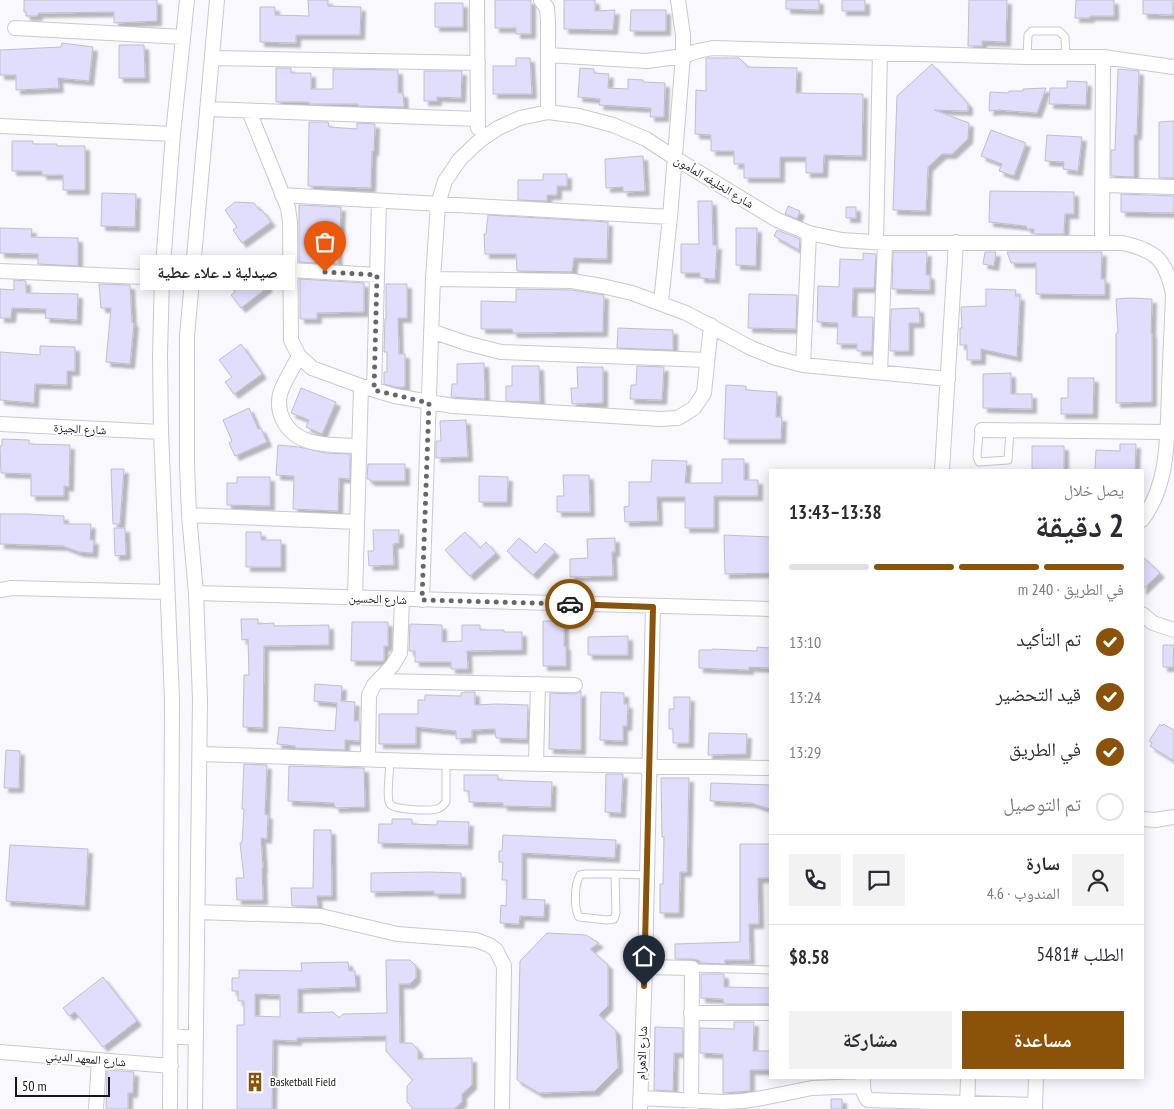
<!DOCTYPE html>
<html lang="ar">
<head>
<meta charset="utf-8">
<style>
	:root { --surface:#fff; --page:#f2f2f3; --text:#2b2b33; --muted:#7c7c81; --line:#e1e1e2; --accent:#8b5309 }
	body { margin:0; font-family:"PT Sans Narrow","Noto Naskh Arabic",sans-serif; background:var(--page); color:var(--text); direction:rtl; height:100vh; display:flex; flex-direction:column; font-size:19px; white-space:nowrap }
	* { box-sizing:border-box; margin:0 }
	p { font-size:16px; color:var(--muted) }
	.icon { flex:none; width:28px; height:28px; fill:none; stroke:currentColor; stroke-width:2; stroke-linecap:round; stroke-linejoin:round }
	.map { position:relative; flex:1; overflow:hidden; direction:ltr }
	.drawer { position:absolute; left:769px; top:469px; width:375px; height:610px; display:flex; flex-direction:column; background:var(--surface); border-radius:0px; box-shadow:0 2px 12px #0003; direction:rtl }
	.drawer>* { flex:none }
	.scale { position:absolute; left:15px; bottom:12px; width:95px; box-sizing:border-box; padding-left:5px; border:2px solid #18171b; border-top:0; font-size:14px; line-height:18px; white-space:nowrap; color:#18171b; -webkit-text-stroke:4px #fff; paint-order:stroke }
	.pin { position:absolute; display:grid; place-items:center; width:42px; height:42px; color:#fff; margin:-51px -21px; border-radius:50% 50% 50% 0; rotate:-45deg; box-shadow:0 0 5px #0007 }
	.pin .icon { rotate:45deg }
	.courier { position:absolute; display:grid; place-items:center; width:50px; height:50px; margin:-25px; border:4px solid #8b5309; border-radius:50%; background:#fff; color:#222; box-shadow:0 1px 6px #0007 }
	.bubble { position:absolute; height:35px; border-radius:0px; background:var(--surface); box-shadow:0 2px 12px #0003; font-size:16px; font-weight:700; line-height:35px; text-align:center; direction:rtl }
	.head em { font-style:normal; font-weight:700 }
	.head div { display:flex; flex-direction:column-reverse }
	.head { display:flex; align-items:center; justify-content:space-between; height:85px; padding:0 20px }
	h1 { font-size:32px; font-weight:700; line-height:38px }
	.bar { display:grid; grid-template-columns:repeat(4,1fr); gap:8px 5px; align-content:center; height:60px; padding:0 20px }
	.bar i { height:6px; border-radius:4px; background:var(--line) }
	.bar .selected { background:var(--accent) }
	.bar p { grid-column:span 4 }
	.line { display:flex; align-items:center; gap:12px; padding:0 20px; border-top:1px solid var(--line) }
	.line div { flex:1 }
	.round { display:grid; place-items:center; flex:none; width:52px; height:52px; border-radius:0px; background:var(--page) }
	ol { padding:0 20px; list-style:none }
	li { display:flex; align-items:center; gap:15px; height:55px }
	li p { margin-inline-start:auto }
	li .icon { padding:5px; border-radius:50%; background:var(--accent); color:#fff; stroke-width:4 }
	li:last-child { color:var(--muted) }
	li i { width:28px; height:28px; border:2px solid var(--line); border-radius:50% }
	.action { display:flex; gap:10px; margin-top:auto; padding:10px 20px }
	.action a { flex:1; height:58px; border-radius:0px; background:var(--accent); color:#fff; font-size:20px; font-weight:700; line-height:58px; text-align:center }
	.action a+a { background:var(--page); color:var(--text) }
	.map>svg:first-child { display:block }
	.building { fill:#e0defc; stroke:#bfbfc8; fill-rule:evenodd; filter:url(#shadow) }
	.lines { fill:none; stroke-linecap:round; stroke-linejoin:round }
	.lane-casing { stroke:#c9c8d1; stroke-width:9 }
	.street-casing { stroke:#c9c8d1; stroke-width:16 }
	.lane { stroke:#fff; stroke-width:7 }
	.street { stroke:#fff; stroke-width:14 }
	.done { stroke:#67666a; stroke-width:5; stroke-dasharray:0 9 }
	.route { stroke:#8b5309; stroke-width:6 }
	.labels { text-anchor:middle; stroke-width:4; stroke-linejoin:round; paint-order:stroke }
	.street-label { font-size:12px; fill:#18171b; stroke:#fff }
	.poi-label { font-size:12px; fill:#18171b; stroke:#fff; text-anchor:start }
</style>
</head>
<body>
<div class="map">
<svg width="1174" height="1109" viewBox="0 0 1174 1109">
	<defs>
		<filter id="shadow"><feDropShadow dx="4.5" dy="4.5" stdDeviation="1" flood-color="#0004"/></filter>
	</defs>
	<rect width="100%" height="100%" fill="#f9f8fe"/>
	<!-- building -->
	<path class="building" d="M24 0H157V21L114 23V12L39 13 37 16H26V12H24Z
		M308 0H328V6L361 7 360 35H296V43L260 42V7H275V15L309 16Z
		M495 0H531V34H516V28H495Z
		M564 0H595V11L615 10 613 30 564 29Z
		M786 0H819V10L786 9Z
		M842 0H865V11H842Z
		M969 0H1007L1006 42 982 41V46H968Z
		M1076 0H1114V16H1090V18H1075Z
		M1143 0H1173V15L1143 14Z
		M435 3H463V27H435Z
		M631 10H666V31H630Z
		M62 43 93 47 89 81 58 78 59 88 16 90V75H0V50L61 47Z
		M119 45H144L145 78H119Z
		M516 58H530L532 94H493V66H516Z
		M706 58H739L748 67 797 68 796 93 863 94 862 156 824 155 823 173H806V157H780V178H744V164H734V151H711V135L695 134 696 90 706 91Z
		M932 64 968 104V111L934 110 969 123 968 139 952 154H942L928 167 926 211 893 210 897 96Z
		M276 68H291V73H311V89H333V69L398 70V93H403L404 107 358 106V104H309V102H276Z
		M580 68 594 69V73L609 74 608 88 628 89V79L643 80V82L665 83 664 117H650L651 108 599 105 600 99 578 97Z
		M1118 69 1139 71 1137 135H1134V177L1111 176V150H1115Z
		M424 71H462L461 98 437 97V101H424Z
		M1067 81 1087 82 1086 105 1049 104 1050 88H1067Z
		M1046 88 1037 113 999 110 989 111 990 92 1008 93 1009 91H1023V89Z
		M1174 121V178H1159V122Z
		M309 122H328L329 127 357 129V123L375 124 374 151H372L371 188 308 186Z
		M991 130 1026 143 1014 176 999 171 1002 164 981 156Z
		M1047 135 1082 137 1078 171 1063 169 1064 162 1045 161Z
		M12 141H33V144H57V146H85V190H63V175H42V171H12Z
		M643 156 645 191 623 192V187L606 188 605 159Z
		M543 174H567V186H557V195H547V201L518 200V180H543Z
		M990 191 1074 192V214H1065L1064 234H1034V229H1027L1026 226 989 222Z
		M102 193 136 194 135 227 101 226Z
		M1121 194 1174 196V213L1121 212Z
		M698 201H712L713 245H717L715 279 700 278V273H681V244H699Z
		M235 202 254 203 260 211 261 209 271 222 242 243 233 230 237 227 225 210Z
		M299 205 341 207 340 232H337L338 264 299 262Z
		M788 206 800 211 797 219 785 214Z
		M846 207H856V218H846Z
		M488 215 608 222 607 259 574 258 572 272 517 271 516 254H485L484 234H486Z
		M0 228 32 229 31 237 78 238V266L38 264V254L0 253Z
		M736 228H757L756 266 736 265Z
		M777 230 800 239 799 250 774 236Z
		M893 252H927L926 275H930V290L892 289Z
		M985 252H996L994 266 983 264Z
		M1007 252H1102L1101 279H1105V295L1036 294V263H1011Z
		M863 253 876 254 874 288H853L852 317H873L872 351H857V344H837L838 323 817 322 818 286 839 287 840 259 863 260Z
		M244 257 257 275 259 274 268 287 241 308 231 295 235 292 222 274Z
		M300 279 364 283V312L317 313V319H300Z
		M14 280 26 281V293L78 294 77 320 45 318 46 309 12 308 11 318H0V289L14 290Z
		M99 284 130 285 132 322 134 323 130 364 106 362 111 308H101Z
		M386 284H407V318H398L399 354H405V387H396L384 384V372H387V352H384L385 319H386Z
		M516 289 571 290 604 295 603 332 513 333 512 329H481V301L516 302Z
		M986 289 1016 290 1015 296H1020L1017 357 981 349V360H967V345H960V328H962L961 307 986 306Z
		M749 294 797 295 796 329 748 328Z
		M1130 298 1152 299 1151 333H1152V402L1116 403V333H1118L1116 299Z
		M919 308 920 323H909V351H890L891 309Z
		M618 328 673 330V350L617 348Z
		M241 344 262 374 234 394 225 382 232 377 219 360Z
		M40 346 75 347V371H67V385L35 384 34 403 0 400V352L40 355Z
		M484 363 485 399 451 397 452 384H457V364Z
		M512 366H539L540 402 506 401V386H512Z
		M637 366 664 367 662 400 630 399 631 385H636Z
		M577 367H603V403L572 404 571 388H578Z
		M1011 373V394H1032V409L983 408V374Z
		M1068 378H1094L1093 414H1061V398H1068Z
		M726 385 746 386V390L777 392 776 417H782L781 439H724Z
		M301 388 336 402 322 434 306 427 309 420 291 413Z
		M249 408 258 429 261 428 267 442 235 456 229 443 232 441 223 420Z
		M466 420 468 457 436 458V441H441L440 421Z
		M2 439 29 440V444L70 445 69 487 64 486V496H31V474L1 473 0 446H2Z
		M1120 444H1136L1135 470H1095L1096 450 1120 451Z
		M278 445 299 447 326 453 350 454V479L339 478 338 511 293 509 294 476 276 475Z
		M1032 446H1064V470L1032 469Z
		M722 459H744V480H758V496H714V528H685V497H657L658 521 625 522 624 507 629 506V482H651L652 460 687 461 685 483H722Z
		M368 464H405V481H370V479H367Z
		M111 469H124L120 524H113Z
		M563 475H589L590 512H557V496H564Z
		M479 476 508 477 507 502H479Z
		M237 477H270V506L227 505V483H237Z
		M0 514H27L64 516V524H91L90 540H94L93 553 79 552 63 546 0 544Z
		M114 528H125L126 555 115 556Z
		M373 530H399V543L393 544 394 565 369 566 368 551H374Z
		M246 532H261V540H281V567H246Z
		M465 532 480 548 486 542 496 553 470 576 445 550Z
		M724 535 770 537V573L725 574Z
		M519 538 536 553 545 543 555 552 533 575 507 551Z
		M615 538V552H612L613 576 570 577V559L588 558 587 539Z
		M1142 556 1160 573 1142 590Z
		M241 619H258V624L274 623V626L329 625V645L264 646 263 728 243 727 244 675H249L248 639 242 640Z
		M543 621H564V646H566V666H543Z
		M352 622H388V646H384V661H351Z
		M410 624 442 625V642L462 641V625H480V630H504V632H522V650L467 651 468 669H451V662H415V651H409Z
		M628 636V655H588V637Z
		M1163 645H1174L1173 667H1163Z
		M757 647 770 648V668L749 667V670L699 668V650H712V649L757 651Z
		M315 684 342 686 341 701 355 702 354 721H360V741L345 740V750L295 748V746L277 744 279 727 335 731 337 703 314 701Z
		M581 691V750L549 749 550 693 575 694Z
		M465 692H475V705L497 704 528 705 527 739 496 738 495 729 472 730V738L456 739V731L416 727V744H379V714H418V700H425V695L461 696V693Z
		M601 692 624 693V704H628L627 726H623V741L600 740Z
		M674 697H690L689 743H673V729H669V709H674Z
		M1160 724 1162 726 1163 724 1174 730V761L1150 746 1152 743 1149 741Z
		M709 733 747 734 746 754 708 755Z
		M6 750 20 751 19 788H4Z
		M244 764 267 765 265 814 268 815 267 839 261 838 263 868H262L263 900H237L236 878H244L240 843H242L244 809H242Z
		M289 766 364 768 365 807 335 808 334 803 288 801Z
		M606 774H623L621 813 605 812Z
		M464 775H498V780L552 782 551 807 503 806V803L469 802V791H464Z
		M661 778H689L687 872H680L679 913H660V884H663L664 837H662Z
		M711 783 770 785V809L751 803 710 801Z
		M392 819H412V824L437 825V821L469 822 468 845 378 843 379 824H392Z
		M314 830H331L332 896H317L318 906H292L291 888H313Z
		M503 835 616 840 615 858 522 853V899L545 900 544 917 520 916 519 924 500 923 501 905 506 906 507 880H502L503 862H499V851H502Z
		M740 844H770V878H758L759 924H749L750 960H725V964L700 963V961L693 959H675V944L740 942Z
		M10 845 88 849 85 906 6 901Z
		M430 872 461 873V894H434V891L371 892V873Z
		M547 933 586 935 599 943 590 949 608 965V1006L599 1015 616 1031 618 1068 595 1091 539 1093 517 1080 520 961Z
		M386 960H410L416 966V978L410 984H399L400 1043H412L418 1050V1059L472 1058V1085L462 1094V1102L454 1109H414L407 1102V1086L413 1080 386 1051V1036L297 1038V1041L273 1040 272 1109H237V1025H244V1001H238V991H232V978H239V970L302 971 301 963 348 962 349 971H355L356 987 298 989V1013L333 1012 339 1018 343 1014 387 1013ZM255 994 280 995V1017L255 1016Z
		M701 974H724V987L770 988V1004H724L723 999 701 998Z
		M103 977 137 1021 103 1047 75 1012 69 1016 63 1008Z
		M734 1022H754L753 1051H770V1070H750V1091L723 1093V1054L700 1053V1028L734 1029Z
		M655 1027 683 1028V1053H674L673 1091 654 1090Z
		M107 1070 134 1072 133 1093H128V1109H106Z
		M831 1099H842V1109H831Z"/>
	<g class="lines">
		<defs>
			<path id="lane" d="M1027 57 1028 35 1032 31H1059L1065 37 1066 58
				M982 430 979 433 977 457 979 462 1008 460 1010 431
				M390 760C390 769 386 798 390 804 394 810 429 811 437 809 441 808 443 806 446 802V762
				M615 874H585L580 875C574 885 574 908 579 917L607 920 614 919 616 913 615 874 647 875
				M692 968 770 970"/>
			<path id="street" d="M477 0 478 128
				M541 0 547 8 548 22V112
				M15 28 183 37
				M548 55 647 61 683 56 698 51 713 48 1027 57H1103L1174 67
				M212 58 478 63
				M207 109 478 119
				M249 111 288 208 290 222 291 340 299 356 312 368 361 386 395 396 453 406 660 419 678 418 694 408 704 393 711 325
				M0 126 173 134
				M1103 185 1174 187
				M282 195 670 217
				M876 242 880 53
				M1102 242 1103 57
				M290 270 377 275
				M0 271 192 279
				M433 279 572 281 602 286 632 293 686 313 751 348 776 358 803 365 948 379
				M661 302 670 217 683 56V35L678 0
				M431 331 466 343 501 352 707 360
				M299 356C293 368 284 381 280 394 278 403 279 412 283 420 298 449 332 444 359 446
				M803 365 809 233
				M880 372 885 243
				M374 390 379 201
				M0 424 161 432
				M982 430 1167 432
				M942 470 956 242
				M189 515 357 522
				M0 590 12 588 166 592
				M196 593 770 609
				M355 598 361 386
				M422 600 433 279 438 204 445 181 460 159 479 141 498 128 520 118 548 112 579 116 613 125 646 139 675 158 777 220 809 233 842 240 885 243H1122C1156 250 1166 260 1173 294 1172 326 1170 358 1169 390 1167 434 1170 483 1142 520
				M1142 614 1153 623 1174 630
				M378 681 575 685
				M200 754 446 762 770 768
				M368 759 369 695 374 685 392 666 400 653 402 599
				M536 763 538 684
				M1142 819 1155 820 1174 817
				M198 912 321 916 397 934 476 940 489 945 496 950 504 966 502 1109
				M645 967 692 968 691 1109
				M691 1013H770
				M171 1036 196 1038
				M0 1052 171 1066
				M863 1078C863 1086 862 1094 868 1100L1035 1105
				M640 1098 722 1102 743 1101 763 1098 812 1088 863 1086
				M96 1109 99 1060
				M170 1109 172 699 161 432 160 355 162 278 173 134 187 0
				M195 1109 200 700 196 593 189 515 187 465V336L217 0
				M640 1109 645 967 653 607
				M967 1109 968 1078
				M1035 1109 1036 1078"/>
		</defs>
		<!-- lane casing -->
		<use href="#lane" class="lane-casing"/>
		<!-- street casing -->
		<use href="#street" class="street-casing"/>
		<!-- lane -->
		<use href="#lane" class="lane"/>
		<!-- street -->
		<use href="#street" class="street"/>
	</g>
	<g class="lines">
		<!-- done -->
		<path class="done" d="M325 272 377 275 374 390 429 403 422 600 570 604"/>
		<!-- route -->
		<path class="route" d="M570 604 653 607 644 986"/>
	</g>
	<!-- icons -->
	<defs>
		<symbol id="building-bare" viewBox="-9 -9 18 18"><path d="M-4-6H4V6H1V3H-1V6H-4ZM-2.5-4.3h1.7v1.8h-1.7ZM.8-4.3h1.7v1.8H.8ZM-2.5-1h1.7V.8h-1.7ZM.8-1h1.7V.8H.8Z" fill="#8b5309" stroke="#fff" stroke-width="2.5" paint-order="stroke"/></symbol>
	</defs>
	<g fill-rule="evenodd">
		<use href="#building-bare" x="241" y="1068" width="28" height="28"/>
	</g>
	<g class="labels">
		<!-- street labels -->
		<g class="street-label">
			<text transform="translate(714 182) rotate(31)" y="4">شارع الخليفه المأمون</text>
			<text transform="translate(80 429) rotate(3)" y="4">شارع الجيزة</text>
			<text transform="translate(378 599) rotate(2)" y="4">شارع الحسين</text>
			<text transform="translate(642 1053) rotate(-88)" y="4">شارع الاهرام</text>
			<text transform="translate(86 1059) rotate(5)" y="4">شارع المعهد الديني</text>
		</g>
		<!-- poi labels -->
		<g class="poi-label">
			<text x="270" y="1086">Basketball Field</text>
		</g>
	</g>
</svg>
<div class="scale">50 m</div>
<div class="pin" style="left:325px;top:272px;background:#ea580c"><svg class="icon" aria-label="bag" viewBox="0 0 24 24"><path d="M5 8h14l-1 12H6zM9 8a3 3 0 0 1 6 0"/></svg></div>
<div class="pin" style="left:644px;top:986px;background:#1f2937"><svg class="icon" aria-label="home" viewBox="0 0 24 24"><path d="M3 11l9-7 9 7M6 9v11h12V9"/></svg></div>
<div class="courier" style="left:570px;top:604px"><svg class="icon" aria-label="car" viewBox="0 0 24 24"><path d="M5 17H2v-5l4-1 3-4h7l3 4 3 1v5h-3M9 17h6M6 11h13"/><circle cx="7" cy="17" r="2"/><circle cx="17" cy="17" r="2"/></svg></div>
<div class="bubble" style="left:140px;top:255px;width:155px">صيدلية د. علاء عطية</div>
<section class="drawer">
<div class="head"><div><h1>2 دقيقة</h1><p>يصل خلال</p></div><em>13:38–13:43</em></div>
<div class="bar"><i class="selected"></i><i class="selected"></i><i class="selected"></i><i></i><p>في الطريق · 240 m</p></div>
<ol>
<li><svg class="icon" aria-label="check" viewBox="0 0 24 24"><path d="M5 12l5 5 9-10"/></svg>تم التأكيد<p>13:10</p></li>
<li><svg class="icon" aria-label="check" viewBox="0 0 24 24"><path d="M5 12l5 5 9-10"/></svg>قيد التحضير<p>13:24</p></li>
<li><svg class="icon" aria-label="check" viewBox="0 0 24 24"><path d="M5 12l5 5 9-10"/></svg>في الطريق<p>13:29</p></li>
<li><i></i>تم التوصيل</li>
</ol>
<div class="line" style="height:90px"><a class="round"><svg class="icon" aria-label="person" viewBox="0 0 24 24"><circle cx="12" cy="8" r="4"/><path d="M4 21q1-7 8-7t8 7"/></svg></a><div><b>سارة</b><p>المندوب · 4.6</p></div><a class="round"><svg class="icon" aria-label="chat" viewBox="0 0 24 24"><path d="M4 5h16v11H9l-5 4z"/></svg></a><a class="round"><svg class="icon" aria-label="phone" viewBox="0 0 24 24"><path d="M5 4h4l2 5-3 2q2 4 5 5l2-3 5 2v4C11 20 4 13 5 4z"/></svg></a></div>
<div class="line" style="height:65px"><div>الطلب #5481</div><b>$8.58</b></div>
<div class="action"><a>مساعدة</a><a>مشاركة</a></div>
</section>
</div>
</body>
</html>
